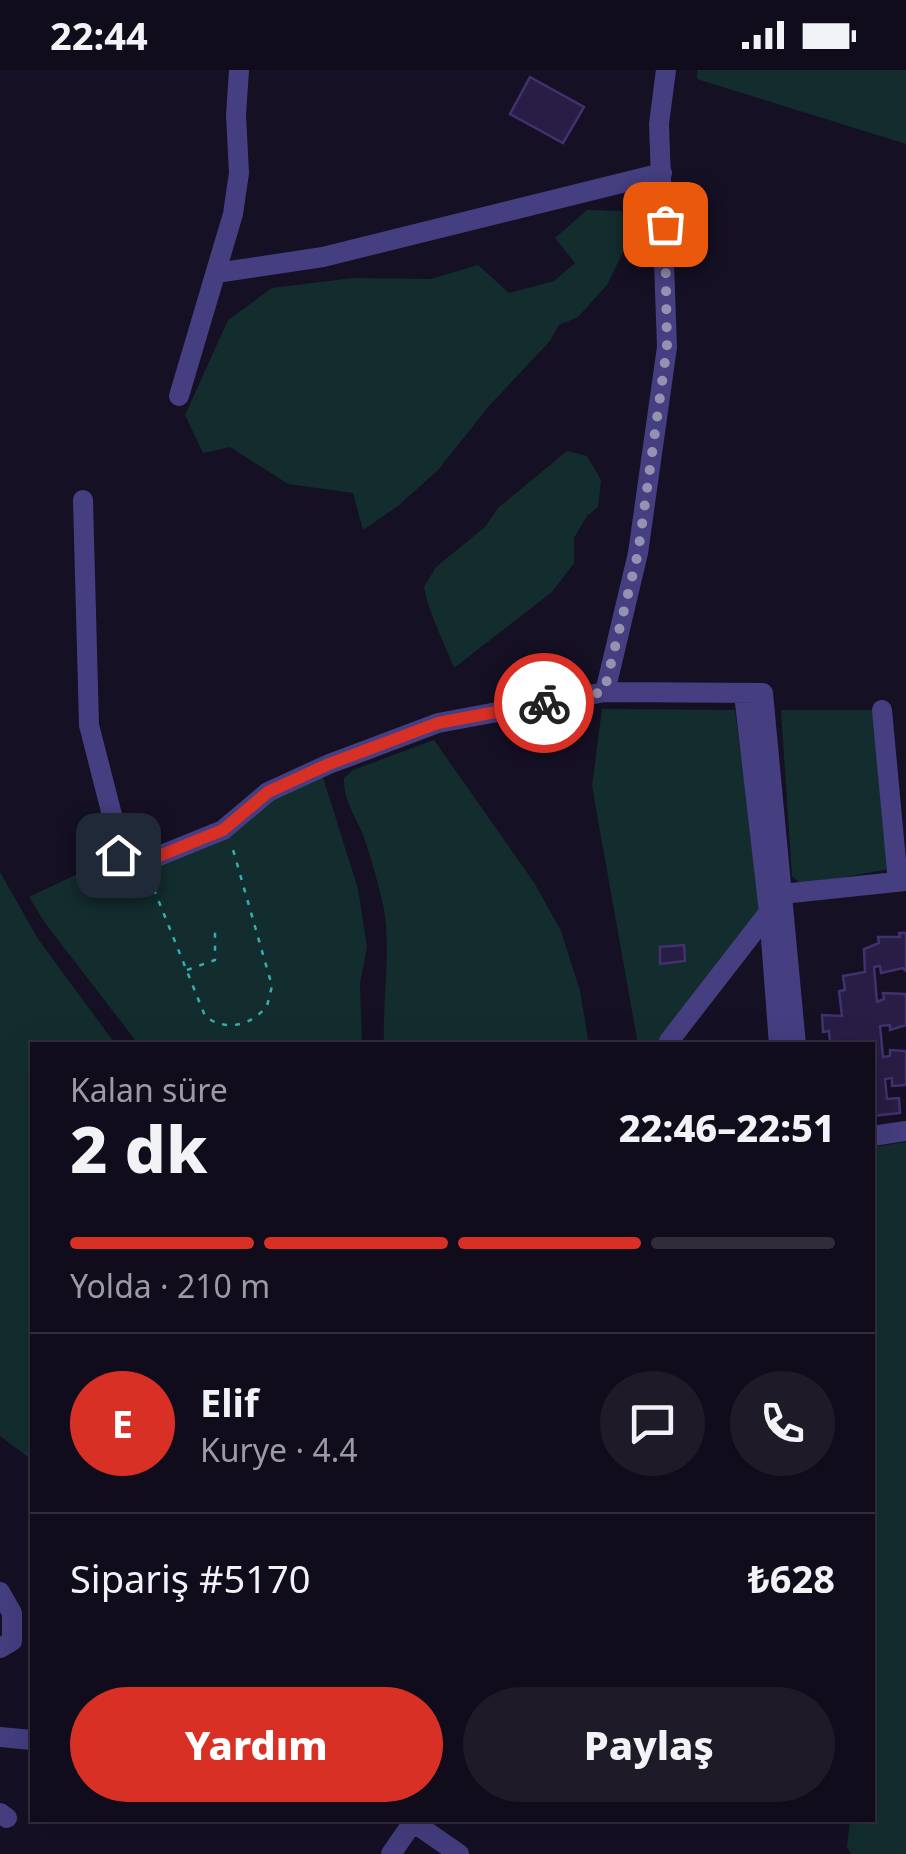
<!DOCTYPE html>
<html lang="tr">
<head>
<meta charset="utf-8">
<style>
	:root { --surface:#100c1b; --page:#1e1a28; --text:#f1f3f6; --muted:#9c9ba3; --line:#302c3a; --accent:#d93025 }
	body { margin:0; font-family:"Noto Sans",sans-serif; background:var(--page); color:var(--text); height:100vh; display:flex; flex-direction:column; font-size:38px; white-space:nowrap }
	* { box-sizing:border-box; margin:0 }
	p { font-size:32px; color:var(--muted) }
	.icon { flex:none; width:55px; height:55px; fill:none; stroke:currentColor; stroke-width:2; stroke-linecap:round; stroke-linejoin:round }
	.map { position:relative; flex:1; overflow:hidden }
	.sheet { position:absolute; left:30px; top:972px; width:845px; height:780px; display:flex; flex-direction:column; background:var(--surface); border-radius:0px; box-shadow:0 10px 40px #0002,0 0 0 2px var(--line) }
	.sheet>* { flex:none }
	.pin { position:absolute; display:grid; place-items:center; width:85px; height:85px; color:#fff; margin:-42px; border-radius:20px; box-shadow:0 5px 15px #0006 }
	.courier { position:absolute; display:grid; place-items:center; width:100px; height:100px; margin:-50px; border:8px solid #d93025; border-radius:50%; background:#fff; color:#222; box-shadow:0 2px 12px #0007 }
	.summary em { font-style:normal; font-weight:800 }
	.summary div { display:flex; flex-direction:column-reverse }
	.summary { display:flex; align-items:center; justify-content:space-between; height:170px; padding:0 40px }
	h1 { font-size:65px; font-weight:800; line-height:75px }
	.bar { display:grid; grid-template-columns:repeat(4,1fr); gap:15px 10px; align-content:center; height:120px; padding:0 40px }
	.bar i { height:12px; border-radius:8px; background:var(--line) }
	.bar .on { background:var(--accent) }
	.bar p { grid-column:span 4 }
	.line { display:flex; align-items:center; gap:25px; padding:0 40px; border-top:2px solid var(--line) }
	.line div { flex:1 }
	.round { display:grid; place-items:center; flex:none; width:105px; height:105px; border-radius:52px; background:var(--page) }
	.action { display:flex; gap:20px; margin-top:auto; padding:20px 40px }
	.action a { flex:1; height:115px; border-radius:60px; background:var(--accent); color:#fff; font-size:40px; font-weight:800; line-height:115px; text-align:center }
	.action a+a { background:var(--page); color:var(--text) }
	.status { display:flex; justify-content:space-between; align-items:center; height:70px; padding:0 50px; background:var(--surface); direction:ltr }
	.status svg { height:28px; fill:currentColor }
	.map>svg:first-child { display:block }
	.green { fill:#132d2e }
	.building { fill:#281d44; stroke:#42316f; stroke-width:2.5 }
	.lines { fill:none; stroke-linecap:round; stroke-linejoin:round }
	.path { stroke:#36aeb0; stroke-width:2.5; stroke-dasharray:5 8; stroke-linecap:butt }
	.minor { stroke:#453e80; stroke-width:20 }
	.done { stroke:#9791b1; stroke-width:10; stroke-dasharray:0 18 }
	.route { stroke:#d93025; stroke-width:12 }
</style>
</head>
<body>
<div class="status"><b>22:44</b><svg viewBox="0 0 49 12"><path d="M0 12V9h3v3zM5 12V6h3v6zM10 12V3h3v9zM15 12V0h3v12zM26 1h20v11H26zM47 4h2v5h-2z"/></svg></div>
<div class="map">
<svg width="906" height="1784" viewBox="0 0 906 1784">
	<rect width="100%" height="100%" fill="#151024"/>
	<!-- green -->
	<path class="green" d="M697 0H906V74L697 9Z
		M587 140 622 141 628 172 607 215 578 247 559 255 550 271 489 336 438 400 398 436 363 460 353 423 288 414 230 377 203 383 185 345 228 250 272 218 353 208 431 209 478 195 509 223 554 211 575 193 555 168Z
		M567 381 587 386 601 410 598 437 587 446 574 468V493L552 522 454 598C444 571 429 545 424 517L436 497 485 457 498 438Z
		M602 639 735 640 762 839 670 975H638L592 716Z
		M781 640H876L889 799 802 815 792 806Z
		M434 670 535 814 561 861 580 921 589 975H384C382 930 392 878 383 834 378 812 371 788 364 767 356 746 343 730 344 708L353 700Z
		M320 698 358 819 367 877 360 913 362 975H139L45 853 29 827 117 785 154 788Z
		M0 802 38 869 116 975H32V1390L0 1366Z
		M906 1072V1784H851L847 1777 850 1750H872L873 1077Z"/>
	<!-- building -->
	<path class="building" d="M530 7 584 37 563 73 510 44Z
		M899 863H906V901L903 898 881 903 880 896 874 897 877 932 884 929 883 923 906 924V955L890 960V955L880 956 883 987 890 986V980L906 981V1015L892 1016V1008L885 1009 887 1029 899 1028 900 1043 872 1046V975H824L830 972 829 961 823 962 822 945 842 946 839 921 845 920 843 906 865 902 864 879 879 873 878 867H900Z
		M684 875 685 891 660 894V877Z"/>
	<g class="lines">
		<!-- path -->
		<path class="path" d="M149 807 205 946C225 962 251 956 267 936L272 916 232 776
			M187 900 215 890V860"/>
		<!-- minor -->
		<path class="minor" d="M216 203 323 187 662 103
			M179 326 233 144 239 103 236 45 239 0
			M83 430 89 655 113 749 117 785 154 788 223 760 268 722 329 694 438 653 605 622 763 623 796 975
			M605 622 638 483 667 277 659 54 666 0
			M882 640 898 812
			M782 824 906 811
			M769 842 779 975
			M669 975V971L769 842 744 624
			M872 1066 906 1061
			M0 1522 12 1543V1571L0 1578
			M0 1667 32 1670
			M0 1743 7 1748
			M410 1750 459 1784
			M391 1784 413 1752"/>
	</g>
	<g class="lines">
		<!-- done -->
		<path class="done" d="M544 633 604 622 638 483 667 277 665 154"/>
		<!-- route -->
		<path class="route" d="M118 785 154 788 223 760 268 722 329 694 438 653 544 633"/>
	</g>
</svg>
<div class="pin" style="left:665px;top:154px;background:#ea580c"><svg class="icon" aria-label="bag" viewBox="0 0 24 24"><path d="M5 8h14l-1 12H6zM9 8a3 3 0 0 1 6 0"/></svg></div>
<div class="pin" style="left:118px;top:785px;background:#1f2937"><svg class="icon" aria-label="home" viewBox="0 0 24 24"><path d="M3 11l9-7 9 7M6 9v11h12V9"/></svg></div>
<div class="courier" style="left:544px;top:633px"><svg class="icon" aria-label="bike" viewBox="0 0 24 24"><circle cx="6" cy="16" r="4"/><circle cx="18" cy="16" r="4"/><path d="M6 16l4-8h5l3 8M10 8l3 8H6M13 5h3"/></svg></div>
<section class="sheet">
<div class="summary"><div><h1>2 dk</h1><p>Kalan süre</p></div><em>22:46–22:51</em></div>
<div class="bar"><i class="on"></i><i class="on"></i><i class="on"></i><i></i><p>Yolda · 210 m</p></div>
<div class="line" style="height:180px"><b class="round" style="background:var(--accent);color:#fff">E</b><div><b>Elif</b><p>Kurye · 4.4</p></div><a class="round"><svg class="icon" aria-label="chat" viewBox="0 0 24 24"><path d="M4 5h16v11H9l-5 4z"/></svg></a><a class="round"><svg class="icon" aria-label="phone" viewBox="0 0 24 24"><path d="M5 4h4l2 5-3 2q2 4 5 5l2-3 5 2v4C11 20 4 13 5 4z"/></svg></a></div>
<div class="line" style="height:130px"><div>Sipariş #5170</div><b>₺628</b></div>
<div class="action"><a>Yardım</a><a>Paylaş</a></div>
</section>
</div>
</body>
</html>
